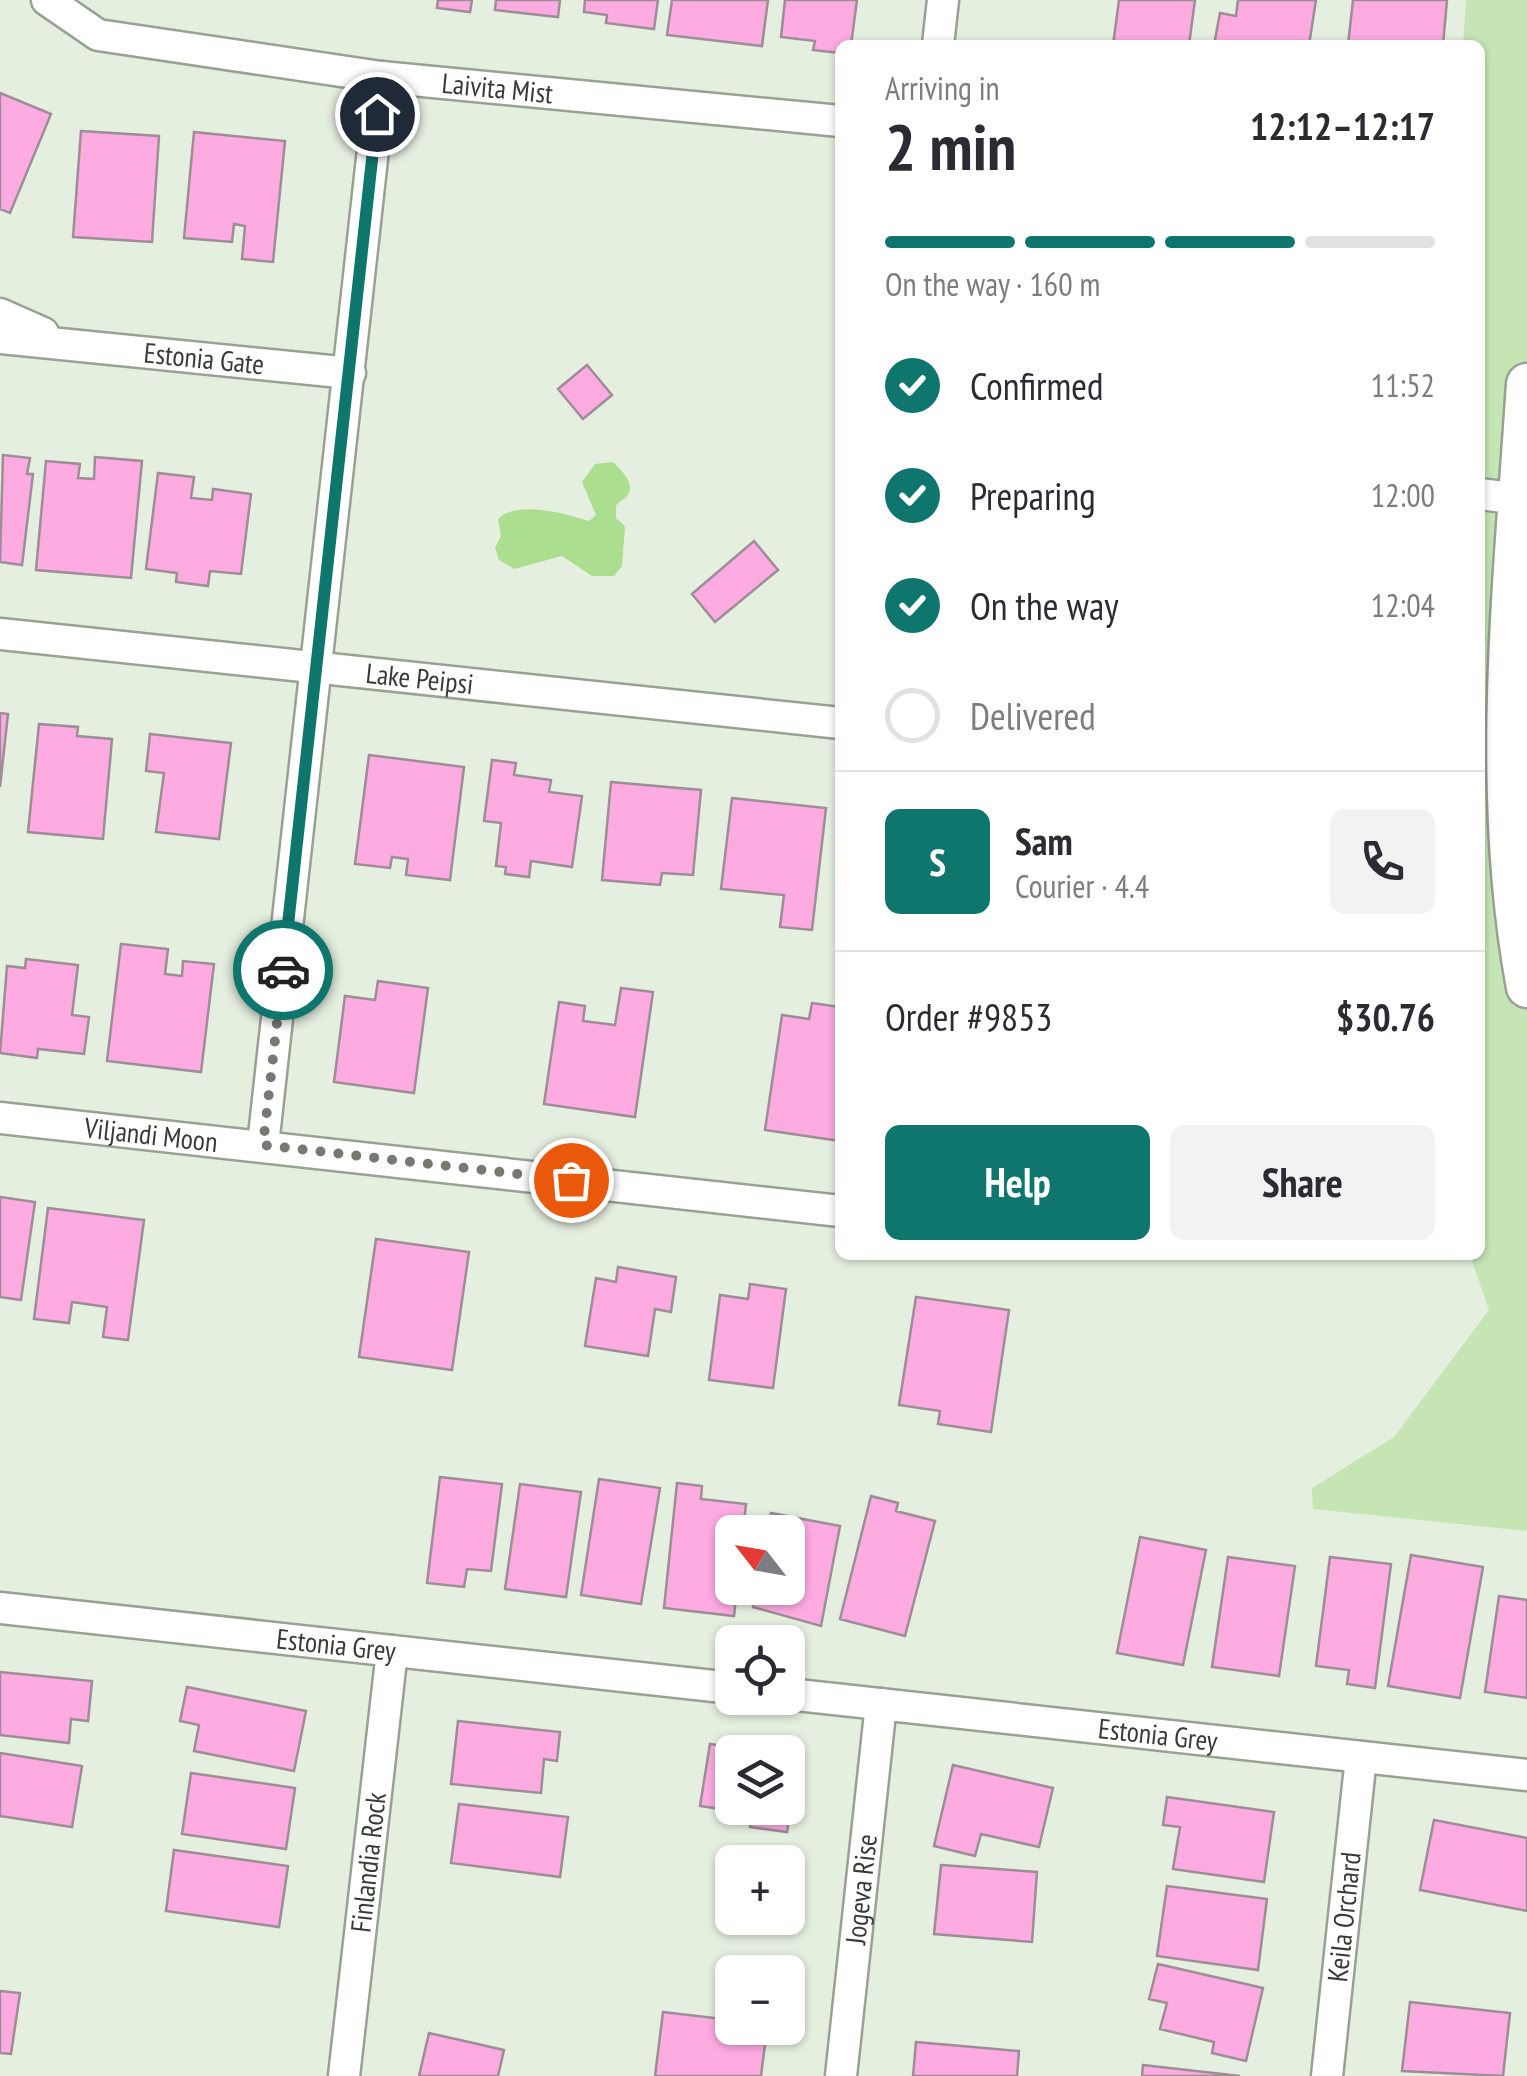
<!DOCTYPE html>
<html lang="en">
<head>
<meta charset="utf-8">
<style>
	:root { --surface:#fff; --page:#f2f2f3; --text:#2b2b33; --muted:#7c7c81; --line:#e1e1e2; --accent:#0f766e }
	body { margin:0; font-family:"PT Sans Narrow",sans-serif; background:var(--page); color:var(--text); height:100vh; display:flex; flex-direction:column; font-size:38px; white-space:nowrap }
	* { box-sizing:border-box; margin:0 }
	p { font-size:32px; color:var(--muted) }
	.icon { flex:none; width:55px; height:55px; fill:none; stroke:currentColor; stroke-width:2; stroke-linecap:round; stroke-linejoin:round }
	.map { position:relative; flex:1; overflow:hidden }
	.sheet { position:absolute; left:835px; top:40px; width:650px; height:1220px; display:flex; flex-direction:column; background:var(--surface); border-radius:15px; box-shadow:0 2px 8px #0004 }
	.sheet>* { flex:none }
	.needle { width:65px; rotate:301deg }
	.fabs { position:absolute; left:715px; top:1515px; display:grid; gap:20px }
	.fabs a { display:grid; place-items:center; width:90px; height:90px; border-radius:15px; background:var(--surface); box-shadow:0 2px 8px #0004; font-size:50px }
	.pin { position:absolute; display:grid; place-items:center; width:85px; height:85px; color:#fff; margin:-42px; border:5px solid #fff; border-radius:50%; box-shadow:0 2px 10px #0007 }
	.courier { position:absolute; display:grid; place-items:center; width:100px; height:100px; margin:-50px; border:8px solid #0f766e; border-radius:50%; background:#fff; color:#222; box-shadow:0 2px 12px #0007 }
	.overview em { font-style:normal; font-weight:800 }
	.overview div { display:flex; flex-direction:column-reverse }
	.overview { display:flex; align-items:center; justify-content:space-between; height:170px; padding:0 50px }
	h1 { font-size:65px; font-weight:800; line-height:75px }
	.bar { display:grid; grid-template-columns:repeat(4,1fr); gap:15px 10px; align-content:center; height:120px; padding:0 50px }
	.bar i { height:12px; border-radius:8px; background:var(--line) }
	.bar .on { background:var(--accent) }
	.bar p { grid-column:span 4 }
	.line { display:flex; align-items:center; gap:25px; padding:0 50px; border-top:2px solid var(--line) }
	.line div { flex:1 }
	.round { display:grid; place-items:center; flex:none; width:105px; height:105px; border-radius:15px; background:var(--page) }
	ol { padding:0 50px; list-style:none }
	li { display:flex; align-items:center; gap:30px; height:110px }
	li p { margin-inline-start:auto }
	li .icon { padding:10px; border-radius:50%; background:var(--accent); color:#fff; stroke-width:4 }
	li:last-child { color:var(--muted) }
	li i { width:55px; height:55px; border:5px solid var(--line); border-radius:50% }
	.action { display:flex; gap:20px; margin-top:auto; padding:20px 50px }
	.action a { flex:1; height:115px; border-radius:15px; background:var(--accent); color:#fff; font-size:40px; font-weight:800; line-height:115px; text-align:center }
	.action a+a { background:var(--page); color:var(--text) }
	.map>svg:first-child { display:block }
	.green { fill:#c6e5b5 }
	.water { fill:#acde90 }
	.building { fill:#fdabe1; stroke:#9c8d96; stroke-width:2.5 }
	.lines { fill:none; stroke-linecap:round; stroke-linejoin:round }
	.minor-casing { stroke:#98a193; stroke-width:35 }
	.tertiary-casing { stroke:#98a193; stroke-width:45 }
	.minor { stroke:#fff; stroke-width:30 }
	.tertiary { stroke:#fff; stroke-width:40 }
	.done { stroke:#747a71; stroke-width:10; stroke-dasharray:0 18 }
	.route { stroke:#0f766e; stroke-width:12 }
	.labels { text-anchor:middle; stroke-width:8; stroke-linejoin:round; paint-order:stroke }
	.street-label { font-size:28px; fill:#373b35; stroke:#f2fced }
</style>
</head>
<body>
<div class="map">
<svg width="1527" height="2076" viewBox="0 0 1527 2076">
	<rect width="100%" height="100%" fill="#e5efe0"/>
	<!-- green -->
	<path class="green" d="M1466 0H1527V1531L1313 1509 1312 1488 1394 1437 1489 1310 1470 1255H1480V45H1463Z"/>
	<!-- water -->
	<path class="water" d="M613 462C620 469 637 484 627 496 624 500 618 502 616 506V518L625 526 622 566 614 576H592L562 556 514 569 499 560 495 548 501 536 498 519C516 500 565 513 589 521L596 515 582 482 595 464Z"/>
	<!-- building -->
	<path class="building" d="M438 0H472L470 12 437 8Z
		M496 0H560L558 17 495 10Z
		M585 0H658L654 29 606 23 607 15 584 12Z
		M672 0H768L762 46 667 35Z
		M785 0H857L851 45H840V53L813 50 815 41 781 37Z
		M1119 0H1195L1189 45H1113Z
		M1238 0H1316L1309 45H1214L1220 13 1236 16Z
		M1353 0H1447L1443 45H1348Z
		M0 93 51 114 10 213 0 209Z
		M81 131 159 136 152 242 73 237Z
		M194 132 285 141 273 262 242 259 245 226 234 224 232 242 184 238Z
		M587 365 612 395 583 419 558 389Z
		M3 455 30 458 27 474H33L22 565 0 562Z
		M95 457 142 461 131 578 36 570 46 461 80 464 78 478 94 479Z
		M158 473 194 477 191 498 212 500 213 489 251 494 241 574 210 571 208 586 176 582 177 573 146 569Z
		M754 541 778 570 715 622 692 594Z
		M0 713 8 714 0 787Z
		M39 724 78 727 77 736 112 739 103 839 28 832Z
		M150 734 231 743 219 839 156 832 164 773 146 771Z
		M369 755 464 767 450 880 406 875 408 859 392 857 390 868 355 864Z
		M492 760 516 763 514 775 551 780 549 792 582 796 572 867 531 861 529 877 505 874 506 867 496 866 501 823 484 821Z
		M611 782 701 790 693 875 662 873 660 885 602 880Z
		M732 798 826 808 812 930 780 927 784 895 721 889Z
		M121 944 168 949 165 974 182 976 183 961 214 964 201 1072 107 1061Z
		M26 959 78 965 72 1015 89 1017 84 1054 38 1049 37 1058 0 1053 7 966 25 968Z
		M378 981 428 988 414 1093 334 1082 345 996 375 1000Z
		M621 988 653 992 635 1117 544 1104 559 1002 585 1006 583 1021 615 1025Z
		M812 1003 840 1007V1141L765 1130 782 1015 809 1019Z
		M0 1197 35 1202 21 1300 0 1297Z
		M48 1208 144 1220 128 1340 103 1337 107 1307 72 1302 69 1323 34 1319Z
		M376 1239 469 1252 452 1370 359 1357Z
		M618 1267 676 1277 671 1312 655 1309 648 1356 585 1346 596 1278 616 1282Z
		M750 1284 786 1289 773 1388 709 1380 720 1295 748 1299Z
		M916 1297 1009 1310 991 1432 938 1424 940 1411 899 1405Z
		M440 1477 502 1484 491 1571 467 1569 464 1587 427 1583Z
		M599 1479 660 1488 641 1604 581 1595Z
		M677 1483 702 1486 701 1499 746 1504 743 1532H732V1588H737L734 1616 664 1608Z
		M520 1484 581 1492 566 1597 505 1589Z
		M871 1496 898 1503 896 1511 935 1521 905 1636 840 1619Z
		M771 1513 840 1526 821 1626 753 1607 756 1588H788V1532H768Z
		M1140 1537 1206 1550 1183 1665 1117 1653Z
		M1411 1555 1483 1567 1460 1698 1388 1686Z
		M1228 1557 1295 1566 1279 1676 1212 1667Z
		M1330 1557 1391 1564 1375 1688 1347 1684 1349 1670 1316 1666Z
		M1499 1596 1527 1600V1698L1485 1692Z
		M0 1672 92 1681 88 1721 71 1719 69 1743 0 1735Z
		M187 1687 306 1711 294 1771 194 1751 199 1725 180 1721Z
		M458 1721 560 1732 557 1761 544 1759 541 1793 451 1784Z
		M710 1744 769 1752H732V1808H788V1755L798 1757 787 1832 750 1827 753 1814 700 1806Z
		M0 1753 82 1766 72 1827 0 1816Z
		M953 1765 1053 1788 1039 1847 981 1834 975 1856 934 1846Z
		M191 1773 295 1788 286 1849 182 1834Z
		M1167 1797 1274 1812 1264 1882 1173 1869 1180 1827 1163 1825Z
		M459 1804 568 1817 560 1877 451 1863Z
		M1434 1820 1527 1838V1911L1420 1890Z
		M174 1850 288 1866 279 1927 166 1911Z
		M941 1865 1037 1872 1032 1942 934 1934Z
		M1167 1886 1267 1899 1258 1970 1157 1956Z
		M1158 1964 1263 1988 1246 2061 1212 2053 1214 2042 1160 2029 1167 2003 1149 1999Z
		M0 1991 20 1993 11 2054 0 2053Z
		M1410 2002 1510 2013 1503 2076 1402 2071Z
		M663 2012 732 2020V2028H767L761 2076H655Z
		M429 2033 504 2050 498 2076H419Z
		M916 2042 1019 2051 1017 2076H913Z
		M1143 2065 1240 2076H1142Z"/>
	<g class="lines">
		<defs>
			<g id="minor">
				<path id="s1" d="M47 0 98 35 381 77 840 121"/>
				<path d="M938 45 943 0"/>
				<path d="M0 314 43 333"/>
				<path id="s2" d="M0 338 350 373"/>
				<path d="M1480 494 1527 500"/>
				<path id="s3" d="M0 634 840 723"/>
				<path id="s4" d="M0 1118 840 1211"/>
				<path d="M263 1145 381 77"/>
				<path id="s5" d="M0 1608 732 1688"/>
				<path id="s6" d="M788 1694 1527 1775"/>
				<path id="s7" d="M344 2076 392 1651"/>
				<path id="s8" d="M841 2076 881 1704"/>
				<path id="s9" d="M1327 2076 1361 1757"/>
			</g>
			<path id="tertiary" d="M1527 384C1514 583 1490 790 1527 987"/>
		</defs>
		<!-- minor casing -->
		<use href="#minor" class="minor-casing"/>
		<!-- tertiary casing -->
		<use href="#tertiary" class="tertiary-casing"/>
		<!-- minor -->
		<use href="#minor" class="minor"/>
		<!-- tertiary -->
		<use href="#tertiary" class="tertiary"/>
	</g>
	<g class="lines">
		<!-- done -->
		<path class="done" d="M283 970 263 1145 571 1180"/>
		<!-- route -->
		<path class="route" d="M283 970 377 114"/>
	</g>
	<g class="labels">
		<!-- street labels -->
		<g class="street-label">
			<text dy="10" stroke="none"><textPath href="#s1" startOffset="465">Laivita Mist</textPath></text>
			<text dy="10" stroke="none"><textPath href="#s2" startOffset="205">Estonia Gate</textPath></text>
			<text dy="10" stroke="none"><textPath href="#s3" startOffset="422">Lake Peipsi</textPath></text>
			<text dy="10" stroke="none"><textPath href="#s4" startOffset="152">Viljandi Moon</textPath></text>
			<text dy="10" stroke="none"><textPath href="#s5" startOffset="338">Estonia Grey</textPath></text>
			<text dy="10" stroke="none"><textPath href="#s6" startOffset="372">Estonia Grey</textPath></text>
			<text dy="10" stroke="none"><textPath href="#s7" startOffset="215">Finlandia Rock</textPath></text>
			<text dy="10" stroke="none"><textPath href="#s8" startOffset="188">Jogeva Rise</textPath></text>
			<text dy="10" stroke="none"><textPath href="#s9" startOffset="160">Keila Orchard</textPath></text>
		</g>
	</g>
</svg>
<div class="fabs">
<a><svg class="needle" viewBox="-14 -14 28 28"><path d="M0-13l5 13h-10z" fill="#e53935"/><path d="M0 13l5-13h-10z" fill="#7c7c81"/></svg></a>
<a><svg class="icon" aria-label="locate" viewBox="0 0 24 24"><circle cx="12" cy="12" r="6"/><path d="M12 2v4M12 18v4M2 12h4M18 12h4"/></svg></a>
<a><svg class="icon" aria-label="layers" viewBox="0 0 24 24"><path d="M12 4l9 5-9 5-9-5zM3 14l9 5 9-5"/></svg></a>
<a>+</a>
<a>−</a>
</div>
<div class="pin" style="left:571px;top:1180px;background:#ea580c"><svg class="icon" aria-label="bag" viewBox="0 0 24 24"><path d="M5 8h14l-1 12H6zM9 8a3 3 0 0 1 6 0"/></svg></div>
<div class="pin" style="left:377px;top:114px;background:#1f2937"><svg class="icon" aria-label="home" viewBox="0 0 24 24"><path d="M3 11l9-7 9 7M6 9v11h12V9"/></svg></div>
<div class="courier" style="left:283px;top:970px"><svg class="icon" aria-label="car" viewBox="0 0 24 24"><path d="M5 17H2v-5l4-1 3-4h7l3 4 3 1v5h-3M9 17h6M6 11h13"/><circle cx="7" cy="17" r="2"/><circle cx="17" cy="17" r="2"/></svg></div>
<section class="sheet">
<div class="overview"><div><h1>2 min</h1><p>Arriving in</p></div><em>12:12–12:17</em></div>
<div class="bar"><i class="on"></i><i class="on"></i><i class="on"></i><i></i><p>On the way · 160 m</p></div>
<ol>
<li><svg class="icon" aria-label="check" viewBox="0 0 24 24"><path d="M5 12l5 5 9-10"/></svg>Confirmed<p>11:52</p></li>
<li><svg class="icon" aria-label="check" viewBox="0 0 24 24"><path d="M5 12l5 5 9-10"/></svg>Preparing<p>12:00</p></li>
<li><svg class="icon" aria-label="check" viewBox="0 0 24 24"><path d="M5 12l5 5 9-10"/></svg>On the way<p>12:04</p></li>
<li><i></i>Delivered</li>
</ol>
<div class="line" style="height:180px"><b class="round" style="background:var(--accent);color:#fff">S</b><div><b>Sam</b><p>Courier · 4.4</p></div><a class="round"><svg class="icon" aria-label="phone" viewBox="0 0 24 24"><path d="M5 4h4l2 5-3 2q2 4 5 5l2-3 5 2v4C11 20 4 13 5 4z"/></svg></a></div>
<div class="line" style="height:130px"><div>Order #9853</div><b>$30.76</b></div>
<div class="action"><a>Help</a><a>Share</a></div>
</section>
</div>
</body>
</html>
